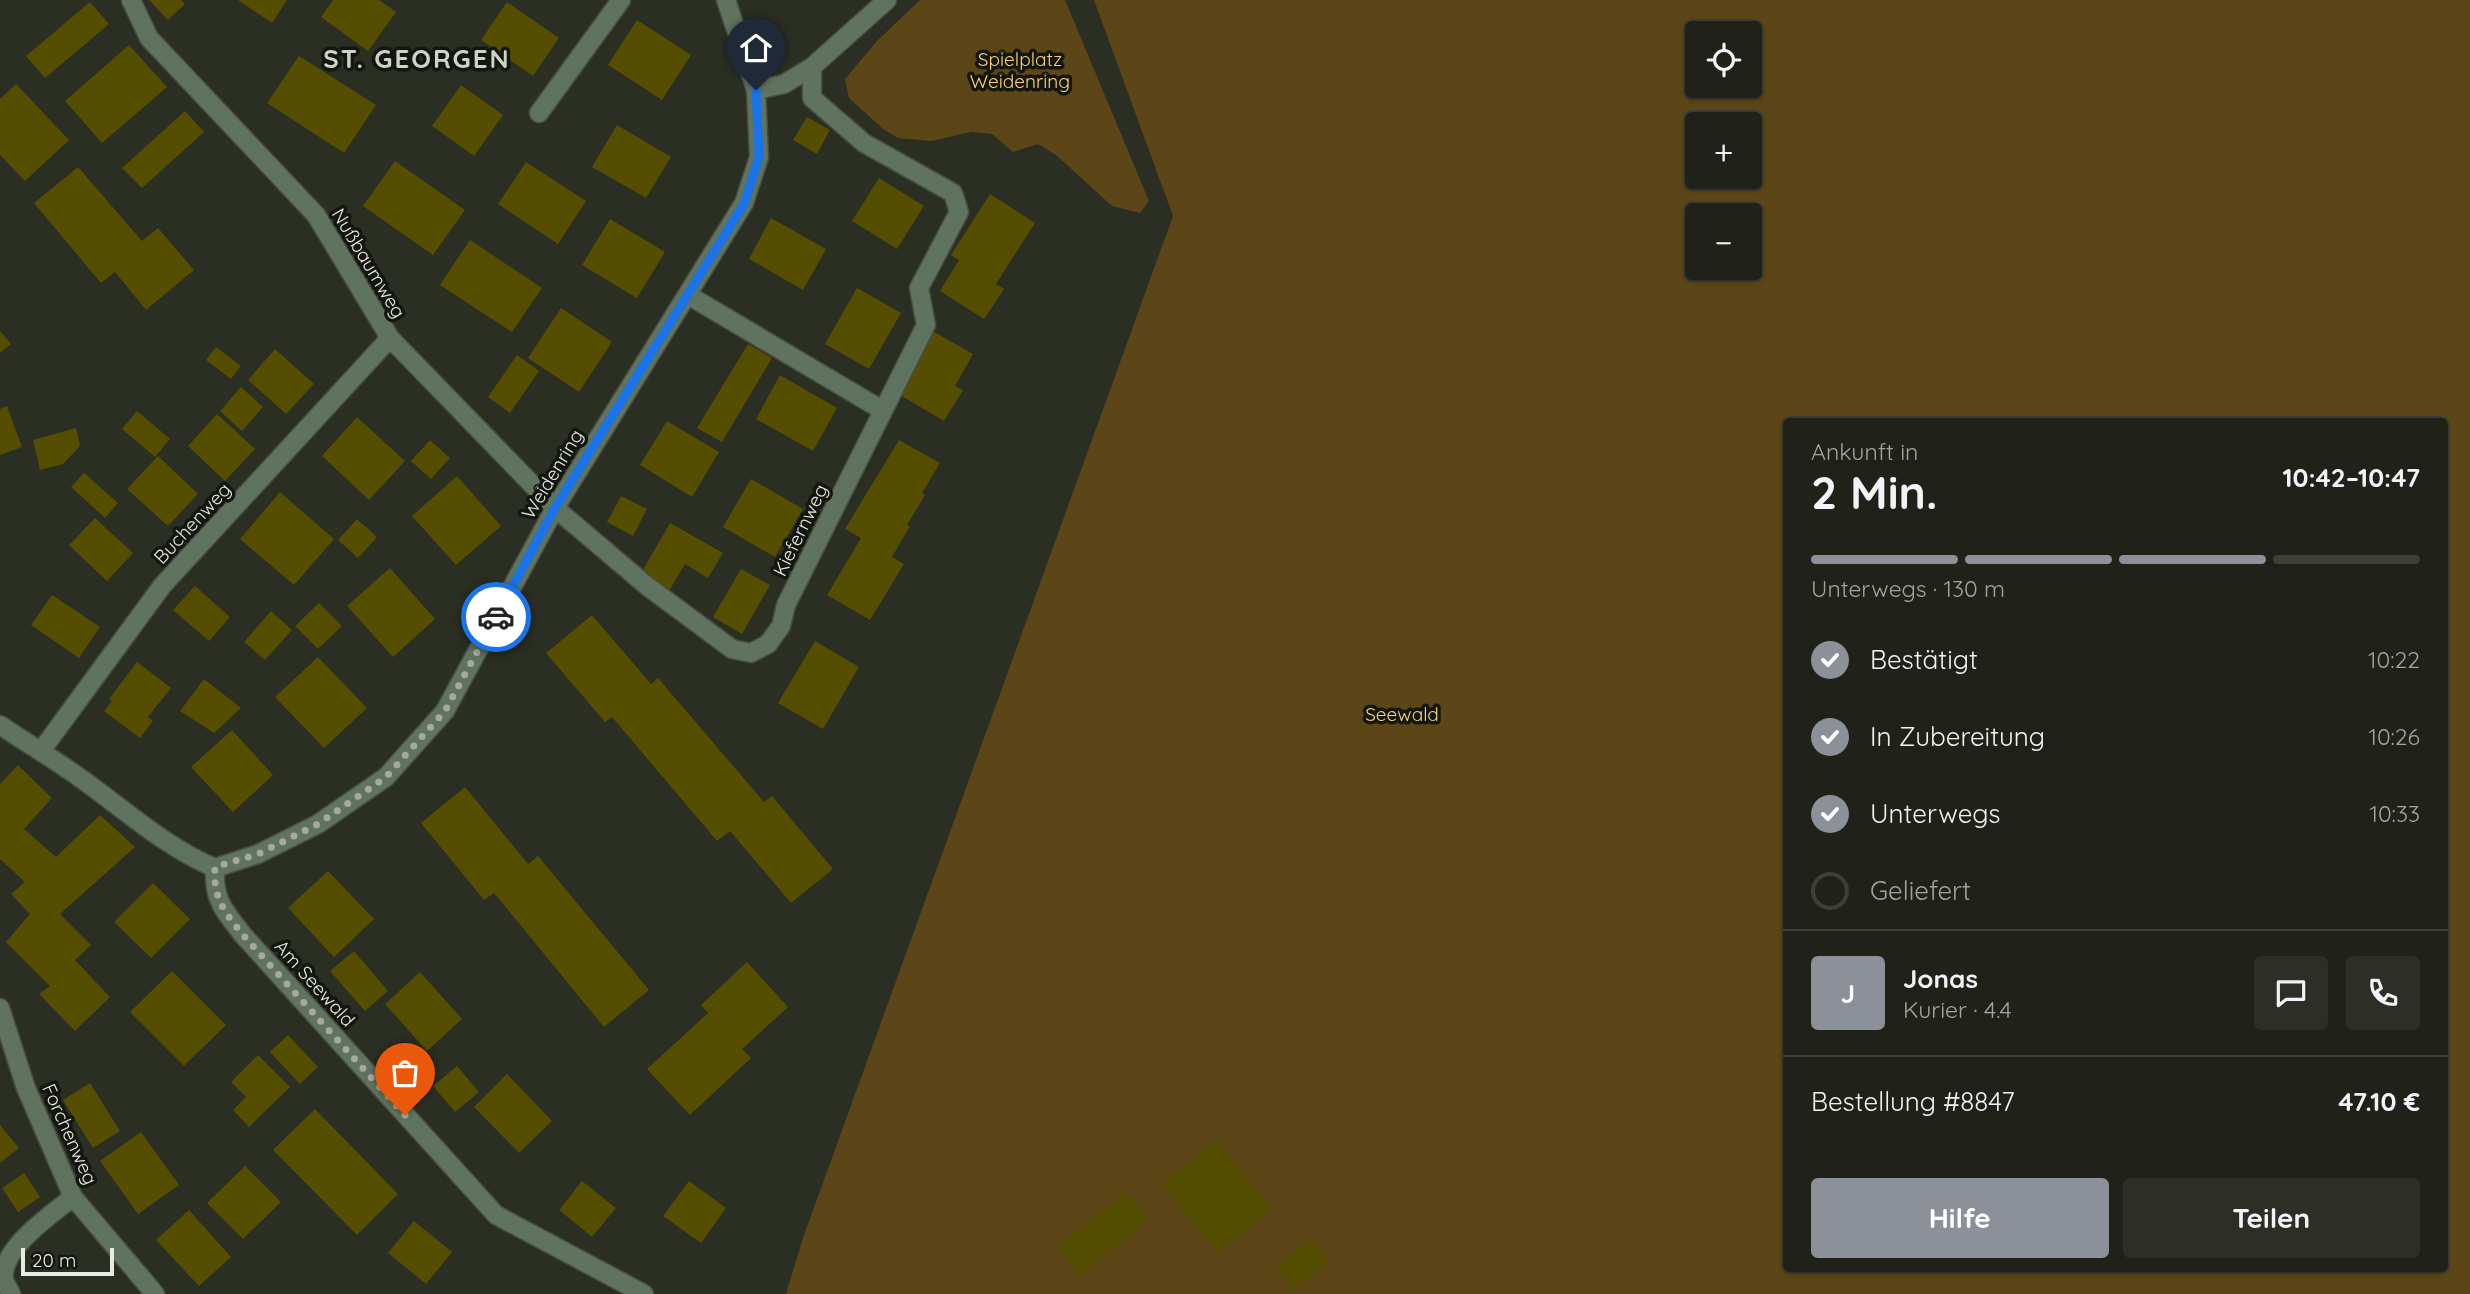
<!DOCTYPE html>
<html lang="de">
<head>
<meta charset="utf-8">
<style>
	:root { --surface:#20221a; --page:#2d2f27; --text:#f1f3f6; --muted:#a2a4a2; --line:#3d3f39; --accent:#8c9099 }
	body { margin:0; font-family:Quicksand,sans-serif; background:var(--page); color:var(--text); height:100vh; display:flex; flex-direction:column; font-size:26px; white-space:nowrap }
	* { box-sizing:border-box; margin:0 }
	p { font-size:23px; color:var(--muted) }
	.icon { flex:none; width:38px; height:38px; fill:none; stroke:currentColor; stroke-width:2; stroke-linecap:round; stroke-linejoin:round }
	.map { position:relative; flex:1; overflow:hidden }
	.side { position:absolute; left:1783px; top:418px; width:665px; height:854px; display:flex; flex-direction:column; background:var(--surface); border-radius:7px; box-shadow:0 2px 5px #0004,0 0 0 2px var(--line) }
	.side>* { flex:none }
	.controls { position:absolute; left:1685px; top:21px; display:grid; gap:14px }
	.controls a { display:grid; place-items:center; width:77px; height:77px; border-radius:7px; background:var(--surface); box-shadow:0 2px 5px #0004,0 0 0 2px var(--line); font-size:35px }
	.scale { position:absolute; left:21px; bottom:18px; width:93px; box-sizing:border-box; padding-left:7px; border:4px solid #e8ebe3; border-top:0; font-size:19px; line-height:24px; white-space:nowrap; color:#e8ebe3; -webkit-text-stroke:5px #141610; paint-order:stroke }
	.pin { position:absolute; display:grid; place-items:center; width:60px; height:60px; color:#fff; margin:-72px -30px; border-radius:50% 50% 50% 0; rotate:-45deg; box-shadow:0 0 7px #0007 }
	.pin .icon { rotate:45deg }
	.courier { position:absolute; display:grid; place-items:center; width:70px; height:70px; margin:-35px; border:5px solid #1a73e8; border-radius:50%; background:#fff; color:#222; box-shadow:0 2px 9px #0007 }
	.headline em { font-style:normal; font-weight:700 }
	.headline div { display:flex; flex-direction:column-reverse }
	.headline { display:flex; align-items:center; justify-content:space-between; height:119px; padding:0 28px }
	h1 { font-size:46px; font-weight:700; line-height:52px }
	.bar { display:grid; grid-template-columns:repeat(4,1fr); gap:10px 7px; align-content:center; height:84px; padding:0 28px }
	.bar i { height:9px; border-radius:5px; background:var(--line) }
	.bar .active { background:var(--accent) }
	.bar p { grid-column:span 4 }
	.line { display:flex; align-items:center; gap:18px; padding:0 28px; border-top:2px solid var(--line) }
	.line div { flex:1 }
	.round { display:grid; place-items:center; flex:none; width:74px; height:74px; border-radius:7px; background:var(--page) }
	ol { padding:0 28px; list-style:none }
	li { display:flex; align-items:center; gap:21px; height:77px }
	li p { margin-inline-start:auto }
	li .icon { padding:7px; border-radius:50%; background:var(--accent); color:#fff; stroke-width:4 }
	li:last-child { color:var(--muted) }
	li i { width:38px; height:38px; border:4px solid var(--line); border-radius:50% }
	.primary-button { display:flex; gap:14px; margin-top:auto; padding:14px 28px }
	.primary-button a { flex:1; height:80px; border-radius:7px; background:var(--accent); color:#fff; font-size:28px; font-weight:700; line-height:80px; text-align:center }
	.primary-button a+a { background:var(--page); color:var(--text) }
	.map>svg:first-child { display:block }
	.green { fill:#5c4617; fill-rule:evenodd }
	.building { fill:#554e00 }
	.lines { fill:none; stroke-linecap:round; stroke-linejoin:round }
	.minor-casing { stroke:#484c42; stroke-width:21 }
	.minor { stroke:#5f735e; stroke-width:18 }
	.done { stroke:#a6a9a0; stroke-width:7; stroke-dasharray:0 12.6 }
	.route { stroke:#1a73e8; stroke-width:9 }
	.labels { text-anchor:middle; stroke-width:7; stroke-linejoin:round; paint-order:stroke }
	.park-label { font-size:19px; fill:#fdd076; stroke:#141610 }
	.street-label { font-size:19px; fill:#e8ebe3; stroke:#141610 }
	.district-label { font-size:26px; font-weight:bold; letter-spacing:2px; fill:#ced4c5; stroke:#141610 }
</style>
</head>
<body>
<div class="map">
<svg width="2470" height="1294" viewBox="0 0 2470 1294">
	<rect width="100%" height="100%" fill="#2a2e23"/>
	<!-- green -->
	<path class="green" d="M920 0H1065L1149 201 1140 213 1112 206 1056 155 1038 144 1013 152 992 134 971 132 931 141 898 138 883 129 849 98 845 79 877 41Z
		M1094 0H2470V1294H786L803 1238 1173 216ZM1698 33H1750V86H1698ZM1698 124H1750V177H1698ZM1698 215H1750V268H1698ZM1787 422H2445V1269H1787Z"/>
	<!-- building -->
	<path class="building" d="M149 0H181L185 4 168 20Z
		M238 0H287L272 23Z
		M333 0H379L396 12 368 51 321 17Z
		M90 2 109 24 45 78 26 56Z
		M507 2 559 38 533 76 481 40Z
		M637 20 691 55 662 100 608 65Z
		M129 45 167 87 102 143 65 101Z
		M299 56 376 105 344 153 267 103Z
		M16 84 69 140 25 181 0 155V99Z
		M461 85 503 115 474 156 432 126Z
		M185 111 204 132 142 188 122 168Z
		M807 117 830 130 817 154 793 140Z
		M617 125 671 157 646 198 592 167Z
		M395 161 465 210 433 255 363 206Z
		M526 162 586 201 558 244 498 204Z
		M78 167 142 241 158 228 194 270 146 310 115 272 101 283 34 203Z
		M879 178 924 206 897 249 852 221Z
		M990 194 1035 223 996 284 1004 289 984 319 940 291 959 260 951 255Z
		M771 218 826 249 803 290 749 259Z
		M610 219 665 252 637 298 582 265Z
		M470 240 542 288 512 332 440 285Z
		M857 288 901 313 869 369 825 344Z
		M561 308 612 342 579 392 528 358Z
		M931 330 973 354 955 386 963 390 944 421 900 395 918 364 913 361Z
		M0 331 11 344 0 353Z
		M748 344 772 358 722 442 697 428Z
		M216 347 241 366 231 379 206 360Z
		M275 349 314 384 286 414 248 380Z
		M517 355 539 371 510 413 488 397Z
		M780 375 837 408 813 451 756 419Z
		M241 387 263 407 242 431 220 411Z
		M7 406 22 447 0 455V409Z
		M137 411 170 439 155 457 122 429Z
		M217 414 255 449 225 481 188 446Z
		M357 417 405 461 369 500 322 456Z
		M667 421 719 452 692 497 640 465Z
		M76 428 80 446 63 464 40 470 33 440Z
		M430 440 450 458 431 479 411 461Z
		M899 440 940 463 922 493 925 495 907 525 910 526 892 557 904 564 870 620 827 595 861 538 845 529Z
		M158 456 198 494 168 526 127 489Z
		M84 473 118 503 105 518 71 487Z
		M457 476 501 526 456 565 412 516Z
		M751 479 803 509 775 557 723 527Z
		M280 492 334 539 294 585 240 539Z
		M621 496 647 509 633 536 607 522Z
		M95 518 133 553 107 581 69 545Z
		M357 519 377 537 358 558 338 540Z
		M670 523 723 553 708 578 685 564 669 591 640 575Z
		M390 568 435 619 393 657 347 606Z
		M741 569 770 585 742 634 713 617Z
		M195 586 230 617 209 641 173 610Z
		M52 595 100 627 79 658 31 625Z
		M319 603 342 626 318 649 295 626Z
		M271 611 292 630 265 660 244 642Z
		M592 615 651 684 658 678 764 802 772 796 833 869 791 903 730 831 717 841 612 717 605 722 546 653Z
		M815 641 859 667 823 729 778 703Z
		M318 657 367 708 324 748 275 697Z
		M137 662 171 688 148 717 153 721 140 738 104 711 112 701 109 699Z
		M204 679 241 708 214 733 180 711Z
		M232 730 273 775 233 812 191 767Z
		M18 765 52 798 24 829 56 857 100 815 135 847 60 914 91 945 75 960 110 997 75 1031 39 994 50 986 6 942 30 914 11 894 25 882 0 859V784Z
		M465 787 528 864 538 856 649 990 604 1027 494 893 484 900 421 823Z
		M328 871 374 919 334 957 288 908Z
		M153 883 190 919 151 958 114 922Z
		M354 951 388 991 365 1011 330 971Z
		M747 962 788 1007 742 1049 751 1058 690 1115 647 1069 708 1013 701 1005Z
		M172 971 226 1025 184 1066 130 1012Z
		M420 972 462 1019 427 1051 385 1004Z
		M288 1035 318 1067 300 1084 270 1052Z
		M258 1055 290 1087 249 1127 233 1110 246 1097 231 1082Z
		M457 1066 479 1092 455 1112 433 1086Z
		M507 1074 552 1121 519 1153 474 1107Z
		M90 1083 120 1131 93 1148 63 1100Z
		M315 1109 398 1194 357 1235 273 1150Z
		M0 1125 19 1148 0 1163Z
		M141 1132 179 1185 138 1214 100 1161Z
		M1216 1141 1272 1209 1218 1252 1162 1184Z
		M245 1166 281 1202 243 1239 207 1203Z
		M24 1173 40 1197 18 1212 2 1188Z
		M582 1181 616 1208 592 1237 559 1210Z
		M689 1181 726 1208 701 1243 663 1216Z
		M1126 1192 1148 1220 1080 1275 1058 1247Z
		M189 1210 231 1257 199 1286 156 1240Z
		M414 1221 452 1252 426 1284 388 1253Z
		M1311 1239 1329 1261 1294 1289 1276 1267Z"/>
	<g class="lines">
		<defs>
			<path id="minor" d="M131 0 149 38 316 215 390 338 555 508 647 586 732 649 751 653 768 644 781 626 786 605 926 325 919 288 959 212 953 193 864 143 812 98V67
				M756 90 784 84 812 67 887 0
				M539 113 621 0
				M688 295 882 410
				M0 725C31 746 64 765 94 788 133 817 170 849 215 868
				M41 751 162 586 390 338
				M215 868 258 854 318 824 386 777 445 711 555 508 744 203 759 157 756 90 726 0
				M215 868C213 899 224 911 243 935L496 1215 644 1294
				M0 1008 26 1088 73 1197 155 1294
				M11 1294C9 1289 5 1284 4 1279 0 1249 52 1214 73 1197"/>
		</defs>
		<!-- minor casing -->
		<use href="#minor" class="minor-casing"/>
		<!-- minor -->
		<use href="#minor" class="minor"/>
	</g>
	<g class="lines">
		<!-- done -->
		<path class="done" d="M405 1115 243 935C224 911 213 899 215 867L258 854 318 824 386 777 445 711 496 617"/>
		<!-- route -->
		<path class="route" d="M496 617 555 508 744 204 759 157 756 90"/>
	</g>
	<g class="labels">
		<!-- park labels -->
		<g class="park-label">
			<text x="1020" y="66">Spielplatz<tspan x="1020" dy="22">Weidenring</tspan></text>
			<text x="1402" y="721">Seewald</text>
		</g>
		<!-- street labels -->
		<g class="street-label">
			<text transform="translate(369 263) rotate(59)" y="7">Nußbaumweg</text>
			<text transform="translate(552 474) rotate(-59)" y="7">Weidenring</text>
			<text transform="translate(192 523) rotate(-47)" y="7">Buchenweg</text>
			<text transform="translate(800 530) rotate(-64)" y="7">Kiefernweg</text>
			<text transform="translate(315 983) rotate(48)" y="7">Am Seewald</text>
			<text transform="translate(70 1134) rotate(66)" y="7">Forchenweg</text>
		</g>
		<!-- district labels -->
		<g class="district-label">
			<text x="417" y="68">ST. GEORGEN</text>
		</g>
	</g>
</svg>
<div class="controls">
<a><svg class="icon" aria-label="locate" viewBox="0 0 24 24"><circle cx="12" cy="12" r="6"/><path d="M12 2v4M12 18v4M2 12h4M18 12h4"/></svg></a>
<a>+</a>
<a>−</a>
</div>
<div class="scale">20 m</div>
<div class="pin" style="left:405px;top:1115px;background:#ea580c"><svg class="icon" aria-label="bag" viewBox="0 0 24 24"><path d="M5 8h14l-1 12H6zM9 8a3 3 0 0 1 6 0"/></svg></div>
<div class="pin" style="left:756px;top:90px;background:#1f2937"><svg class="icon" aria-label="home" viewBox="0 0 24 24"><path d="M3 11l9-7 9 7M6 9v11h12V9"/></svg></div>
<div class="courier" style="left:496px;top:617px"><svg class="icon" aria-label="car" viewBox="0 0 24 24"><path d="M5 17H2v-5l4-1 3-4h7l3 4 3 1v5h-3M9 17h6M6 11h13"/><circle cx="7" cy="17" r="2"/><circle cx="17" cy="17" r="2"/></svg></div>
<section class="side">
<div class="headline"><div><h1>2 Min.</h1><p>Ankunft in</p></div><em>10:42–10:47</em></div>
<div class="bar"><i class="active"></i><i class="active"></i><i class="active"></i><i></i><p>Unterwegs · 130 m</p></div>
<ol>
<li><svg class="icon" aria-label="check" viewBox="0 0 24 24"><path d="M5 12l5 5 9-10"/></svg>Bestätigt<p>10:22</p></li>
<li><svg class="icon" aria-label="check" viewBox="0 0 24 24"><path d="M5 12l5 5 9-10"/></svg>In Zubereitung<p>10:26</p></li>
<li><svg class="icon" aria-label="check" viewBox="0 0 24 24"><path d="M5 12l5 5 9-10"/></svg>Unterwegs<p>10:33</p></li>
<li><i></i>Geliefert</li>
</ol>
<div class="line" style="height:126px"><b class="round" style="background:var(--accent);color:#fff">J</b><div><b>Jonas</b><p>Kurier · 4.4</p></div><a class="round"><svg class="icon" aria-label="chat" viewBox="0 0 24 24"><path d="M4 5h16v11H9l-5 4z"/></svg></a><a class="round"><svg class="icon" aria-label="phone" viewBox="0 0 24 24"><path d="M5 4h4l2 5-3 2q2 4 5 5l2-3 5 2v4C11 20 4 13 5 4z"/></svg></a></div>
<div class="line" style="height:91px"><div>Bestellung #8847</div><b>47.10 €</b></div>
<div class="primary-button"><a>Hilfe</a><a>Teilen</a></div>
</section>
</div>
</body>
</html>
